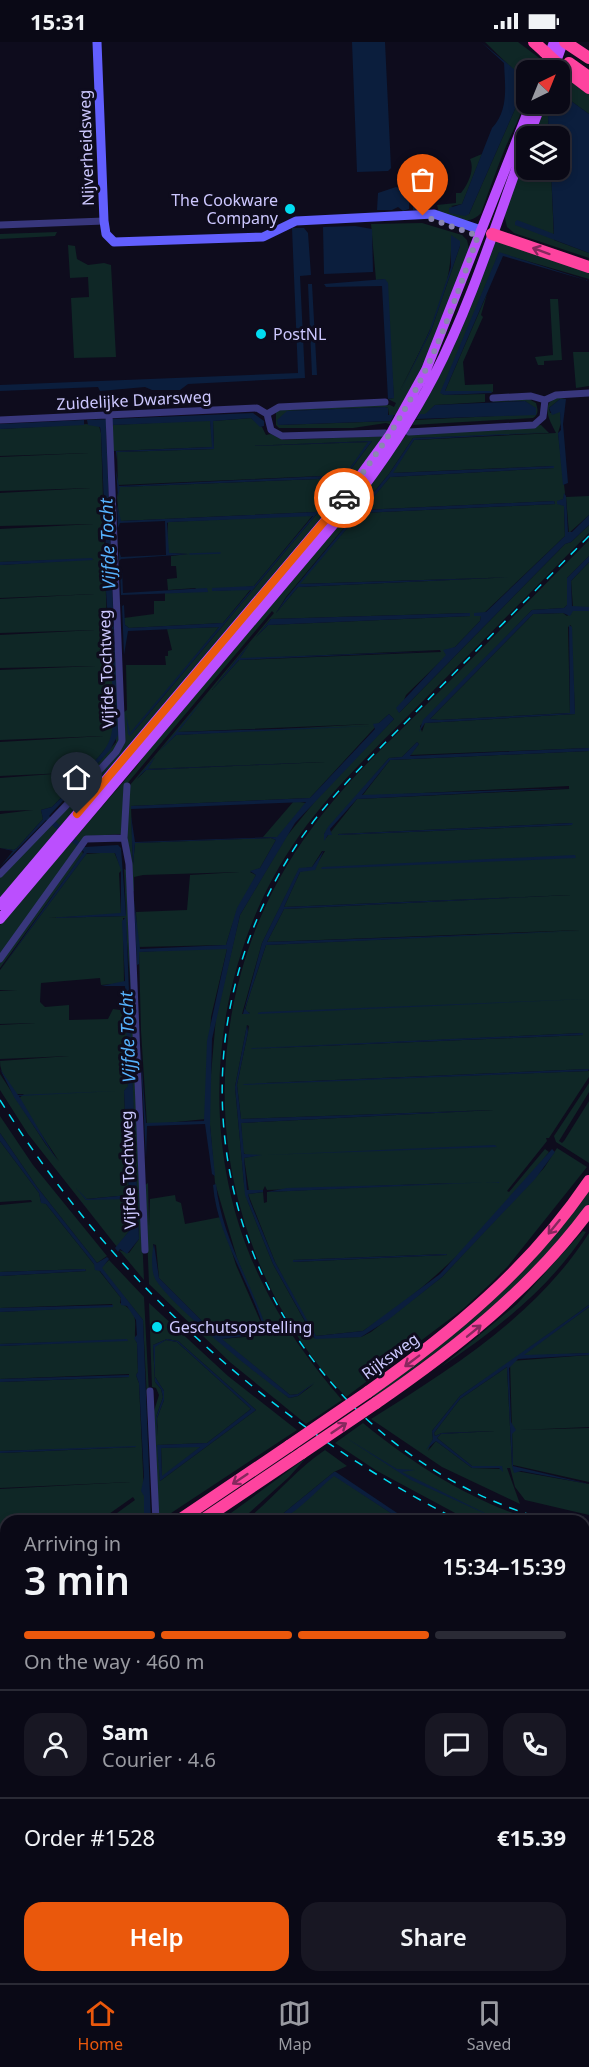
<!DOCTYPE html>
<html lang="en">
<head>
<meta charset="utf-8">
<style>
	:root { --surface:#0a0916; --page:#181723; --text:#f1f3f6; --muted:#999aa1; --line:#2a2a35; --accent:#ea580c }
	body { margin:0; font-family:"Noto Sans",sans-serif; background:var(--page); color:var(--text); height:100vh; display:flex; flex-direction:column; font-size:22px; white-space:nowrap }
	* { box-sizing:border-box; margin:0 }
	p { font-size:20px; color:var(--muted) }
	.icon { flex:none; width:33px; height:33px; fill:none; stroke:currentColor; stroke-width:2; stroke-linecap:round; stroke-linejoin:round }
	.map { position:relative; flex:1; overflow:hidden }
	.details { position:absolute; left:0px; top:1473px; width:590px; height:468px; display:flex; flex-direction:column; background:var(--surface); border-radius:18px 18px 0 0; box-shadow:0 3px 9px #0003,0 0 0 2px var(--line) }
	.details>* { flex:none }
	.needle { width:39px; rotate:43deg }
	.tools { position:absolute; left:516px; top:18px; display:grid; gap:12px }
	.tools a { display:grid; place-items:center; width:54px; height:54px; border-radius:12px; background:var(--surface); box-shadow:0 3px 9px #0003,0 0 0 2px var(--line); font-size:30px }
	.pin { position:absolute; display:grid; place-items:center; width:51px; height:51px; color:#fff; margin:-62px -26px; border-radius:50% 50% 50% 0; rotate:-45deg; box-shadow:0 0 6px #0007 }
	.pin .icon { rotate:45deg }
	.courier { position:absolute; display:grid; place-items:center; width:60px; height:60px; margin:-30px; border:4px solid #ea580c; border-radius:50%; background:#fff; color:#222; box-shadow:0 2px 8px #0007 }
	.headline em { font-style:normal; font-weight:600 }
	.headline div { display:flex; flex-direction:column-reverse }
	.headline { display:flex; align-items:center; justify-content:space-between; height:102px; padding:0 24px }
	h1 { font-size:39px; font-weight:600; line-height:45px }
	.bar { display:grid; grid-template-columns:repeat(4,1fr); gap:9px 6px; align-content:center; height:72px; padding:0 24px }
	.bar i { height:8px; border-radius:4px; background:var(--line) }
	.bar .on { background:var(--accent) }
	.bar p { grid-column:span 4 }
	.line { display:flex; align-items:center; gap:15px; padding:0 24px; border-top:2px solid var(--line) }
	.line div { flex:1 }
	.round { display:grid; place-items:center; flex:none; width:63px; height:63px; border-radius:18px; background:var(--page) }
	.primary-button { display:flex; gap:12px; margin-top:auto; padding:12px 24px }
	.primary-button a { flex:1; height:69px; border-radius:18px; background:var(--accent); color:#fff; font-size:24px; font-weight:600; line-height:69px; text-align:center }
	.primary-button a+a { background:var(--page); color:var(--text) }
	.status { display:flex; justify-content:space-between; align-items:center; height:42px; padding:0 30px; background:var(--surface); direction:ltr }
	.status svg { height:16px; fill:currentColor }
	.menu { display:flex; justify-content:space-around; align-items:center; height:84px; border-top:2px solid var(--line); background:var(--surface); font-size:16px; color:var(--muted) }
	.menu a { display:grid; justify-items:center; gap:3px }
	.menu .on { color:var(--accent) }
	.map>svg:first-child { display:block }
	.green { fill:#0f2726; fill-rule:evenodd }
	.water { fill:#0b1e3d; fill-rule:evenodd }
	.lines { fill:none; stroke-linecap:round; stroke-linejoin:round }
	.stream { stroke:#0b1e3d; stroke-width:1.5 }
	.street { stroke:#38377c; stroke-width:7 }
	.secondary { stroke:#625ffe; stroke-width:9 }
	.primary { stroke:#bb4ffe; stroke-width:10 }
	.highway { stroke:#fe439f; stroke-width:12 }
	.rail { stroke:#01dcf1; stroke-width:1.5; stroke-dasharray:9 8; stroke-linecap:butt }
	.highway-bridge { stroke:#fe439f; stroke-width:12 }
	.oneway { stroke:#86285e }
	.done { stroke:#8a86b0; stroke-width:6; stroke-dasharray:0 10.8 }
	.route { stroke:#ea580c; stroke-width:8 }
	.poi-dot { fill:#01dcf1; stroke:#0e0c1d; stroke-width:2 }
	.labels { text-anchor:middle; stroke-width:6; stroke-linejoin:round; paint-order:stroke }
	.street-label { font-size:16px; fill:#cdc8ff; stroke:#0e0c1d }
	.poi-label { font-size:16px; fill:#cdc8ff; stroke:#0e0c1d; text-anchor:start }
	.water-label { font-size:18px; font-style:italic; fill:#56b2fe; stroke:#0e0c1d }
</style>
</head>
<body>
<div class="status"><b>15:31</b><svg viewBox="0 0 49 12"><path d="M0 12V9h3v3zM5 12V6h3v6zM10 12V3h3v9zM15 12V0h3v12zM26 1h20v11H26zM47 4h2v5h-2z"/></svg></div>
<div class="map">
<svg width="589" height="1941" viewBox="0 0 589 1941">
	<rect width="100%" height="100%" fill="#0e0c1d"/>
	<!-- green -->
	<path class="green" d="M485 0H518L542 18 538 28H526V40Z
		M560 30 589 52V72L560 51Z
		M526 42C526 66 516 82 506 104 497 126 489 149 481 171 468 185 454 176 439 171L437 163 456 161V151H461C468 142 475 128 470 117L482 112 462 162 451 164 469 172Z
		M546 62H553L548 73 549 94H533Z
		M526 111V128H551L554 198 589 211V216L514 191 507 185 504 172Z
		M422 181 462 193 467 198 469 207 438 292 398 373H389L388 366 385 365 288 369 278 383 394 379 392 383 386 381 353 386H279L276 383V369L279 367 390 363 394 365 396 361 388 357 394 356 385 237 376 238 371 182ZM451 199 460 204 431 289 400 348C423 303 453 251 451 199Z
		M57 190 55 194 0 197V192Z
		M493 198 589 230V237L499 211 441 351 444 353 485 352V360L435 363 426 372H419Z
		M68 203 75 204 77 217 88 223 104 221 111 223 116 315 74 316 71 256 89 255 88 235 70 236Z
		M487 252 481 273 483 275 463 320 465 343 493 342V350L447 351 445 349Z
		M550 257H558L562 318 544 319V323H538L535 315 553 313Z
		M573 310H589V344L576 346Z
		M555 355 566 357H560L549 366 550 371 560 368 561 381 558 391 565 451 563 457 557 460 564 464 565 494 481 574 480 579 455 605 445 610 447 613 406 653 399 671 565 502 571 500 589 483V491C531 550 473 609 414 668 374 708 332 747 299 794 210 920 193 1099 261 1238 282 1282 310 1321 342 1358L306 1382 231 1321 149 1242 145 1143 148 1141 149 1184 150 1157 175 1153 176 1159 181 1161 185 1182 221 1175 236 1223 265 1290 219 1294 214 1291 159 1236 156 1203 153 1202 154 1233 187 1269 289 1356 298 1354 314 1342 298 1352 290 1353 221 1297 268 1293 237 1216 215 1141 210 1083V1044L216 975 240 873 286 795 325 747 394 677 389 672 379 681 310 756 131 764 133 823 135 801 271 796 276 798 260 826 250 830 256 833 232 883 226 903 138 905 136 870 187 868 190 833 240 830 143 833 134 835V849H131C131 820 121 768 130 743L274 571 272 569 126 743 121 792 89 794 0 914V883L137 724 147 709 406 393 541 383 549 391 413 396 389 432 286 555 276 571 298 545 515 535 299 542 360 471 555 462 554 459 362 468 390 435 554 426 553 424 392 431 414 398 556 391C551 380 540 365 555 355ZM470 571V574L268 583 256 595 271 577ZM250 601 239 617 440 608 441 610 239 618 212 648ZM370 682 176 693 160 708 178 690ZM155 715 147 727 325 720 146 728 137 737Z
		M527 356 536 361C538 368 539 372 533 376L412 383 415 378 536 372V367L525 359 493 360 492 358Z
		M251 376 262 385 266 393 271 392 283 398 385 394 360 430 106 732 89 749 0 858V835L117 711 124 670 127 668 126 623H166L165 614H168V609L172 608 167 587 219 585 130 694 320 468 372 399 223 405 369 400 345 433 118 443 117 410 214 407 213 379Z
		M210 378 213 405 113 409V383Z
		M87 382 99 384 101 391 107 587 109 612 116 613 107 384 121 693 117 705 50 776 116 700 114 669 112 699 86 730 74 731 84 732 52 765 41 768 43 777 17 806 14 808 0 806V772L33 768 0 769V736L66 731 0 734V700L104 694 0 698V628L96 624 0 626V593L95 588 0 591V557L95 552 0 556V523L94 517 0 520V487L94 482 0 484V451L91 446 0 449V415L89 411 0 414V387Z
		M344 436 316 470 121 479 119 476 117 455 119 445Z
		M589 454V473L569 491 566 455Z
		M313 473 254 544 213 549 251 547 223 581 129 586 125 583 124 576 154 572V559H165V551L193 550 196 546 168 548 167 537 177 536 176 524H171V514L188 512 169 511 167 501 168 480Z
		M589 498V514L567 536V563L564 566 532 568 420 684 422 690 425 681 575 672 571 583 568 585 570 671 439 678 430 677 533 572 563 571 567 574 572 569H589V706L410 713 419 702 417 700 402 715 389 716 324 792 326 796 357 757 569 747V744L362 754 390 718 589 709V1027L244 1042 589 1029V1035L549 1096H546L547 1099 507 1149 509 1150 545 1107 549 1110C496 1178 436 1242 363 1289L316 1294 313 1292 275 1220 248 1152 263 1150 264 1161 267 1160V1150L453 1141 267 1148 265 1144 263 1148 249 1149 244 1116 258 1113H246L243 1110 241 1081 494 1068 241 1077 237 1043 248 990 249 984 247 983 235 1045 244 1141 248 1160 273 1222 314 1296 361 1295 371 1290 442 1235 544 1126 557 1106 587 1125 508 1224 490 1242 463 1267 346 1355C289 1296 251 1220 234 1140 208 1017 237 886 312 786 345 740 387 702 427 662 481 607 535 553 589 498ZM572 781V783L338 793 339 792ZM322 809H325L315 825 300 830 284 865 571 853 284 867 267 900 580 888 266 903 247 961 245 969 250 971 242 972 262 901 299 827 312 825ZM583 991V993L251 1007ZM446 1212 447 1213 293 1220V1218Z
		M589 520V565H573L571 539Z
		M294 759 306 761 278 795H263Z
		M82 808 83 812 0 926V921Z
		M114 810 122 828 119 831 121 872 48 876 126 874 124 827 126 828 132 963 125 876H123L124 941 101 943 100 936 41 941 40 960 45 965 69 963V978L108 977 113 967 127 969 128 1045 124 1049 129 1153 86 1157H129L130 1188 117 1205 28 1092 0 1048V1032L46 1103 59 1119 18 1057 24 1052H15C8 1041 0 1032 0 1019L69 1014 0 1017V983L36 981 0 982V949L17 948H0V928L86 812Z
		M225 905 227 907 211 975 206 1077 147 1083 141 989 139 910Z
		M129 968H132L144 1238 119 1208 129 1211 139 1197Z
		M589 1041V1050L559 1099 562 1101 564 1099 589 1059V1121L556 1100 554 1094Z
		M0 1074 33 1123 107 1214 97 1221 37 1145 0 1091Z
		M0 1099 39 1151 41 1160 46 1162 121 1256 120 1261C145 1272 130 1289 137 1301L138 1330 136 1333 139 1341 145 1473 144 1479H106L135 1458 133 1455 99 1479H6V1523H0V1447L131 1440 0 1446V1411L136 1405 0 1409V1340L129 1335V1332L0 1337V1304L128 1298 0 1302V1270L113 1264 112 1262 0 1266V1234L86 1229 85 1227 0 1230V1163L32 1160 31 1158 0 1160Z
		M589 1146V1163L564 1195 490 1270 375 1356 372 1352 455 1290Z
		M583 1189 586 1190C549 1247 496 1288 441 1325L517 1262Z
		M589 1191V1263L511 1319 589 1313V1385L519 1388 589 1386V1440L513 1423 510 1320 460 1354 432 1389 433 1397 428 1409 436 1399 472 1426 501 1427V1424H472L437 1396 441 1392 495 1389 442 1391 435 1394 434 1391 460 1357 507 1325 512 1424 516 1429 589 1442V1473L525 1458 515 1445 510 1426H507L520 1462 442 1425 371 1377C452 1326 536 1274 589 1191Z
		M109 1218 144 1255 154 1448V1475L153 1479 143 1278 101 1226Z
		M149 1261 228 1334 297 1388 159 1479 153 1372 159 1353 156 1346 152 1345ZM167 1297 178 1299 256 1368 160 1439 158 1403 207 1401 251 1367 177 1300 166 1298 155 1304V1335L164 1349V1358L157 1376 158 1394 156 1375 163 1355 161 1347 155 1340 153 1303Z
		M589 1265V1311L524 1314V1312Z
		M363 1381C416 1424 471 1459 536 1479H470L377 1429 335 1401Z
		M201 1404 198 1407 162 1435 161 1406Z
		M325 1408 347 1424 334 1430 274 1479H245C273 1457 295 1428 325 1408Z
		M306 1416 289 1435 240 1479H220Z
		M334 1433 403 1479H279Z
		M584 1563H589V1637L584 1638Z
		M6 1670V1791L0 1793V1677Z
		M6 1908V1935H163V1941H0V1911Z
		M415 1935 416 1941H288V1936Z"/>
	<!-- water -->
	<path class="water" d="M352 0H385L391 126 388 129 357 130Z
		M481 0 526 37V42L469 172 465 174 449 171V166L462 162 492 86C509 68 505 44 504 21Z
		M560 51 589 72V211L515 183V180L517 178 554 192 551 128H560V94H549L548 73 553 62H560Z
		M396 145 409 149V167L403 169 398 165 392 168H377L378 151Z
		M413 151 429 154 430 167 413 168Z
		M355 184 372 187 373 230 324 232 323 185Z
		M292 186H304L308 191 311 233 300 234 305 336 188 342 180 348H152L145 345 100 349 98 345 0 349V343L298 331Z
		M451 193 460 199V204L431 289 401 349 429 290 451 225Z
		M499 210 589 239 503 214 445 349H491L492 351 444 353 440 351Z
		M385 237 388 241 394 356 388 357 382 244 326 245 324 242Z
		M308 242H312L317 333H312Z
		M560 357H566L563 382 568 441 563 443 558 391 561 388 560 370 552 373 549 366Z
		M525 359 536 366V373L416 377 419 372H425L435 363Z
		M385 365 388 366V373H394L391 379 278 383 277 378 287 369Z
		M253 371 264 379V384L260 385 251 376 213 379 214 407 117 410 116 418V409L212 405 210 379 112 383 106 386 118 693 110 708 49 774 85 805 118 803 121 806 126 874 48 876 121 871V828L115 811H87L0 928 84 810 46 778 0 825 13 809 0 806 14 808 17 806 43 777 41 768 52 765 84 733 74 731 86 729C108 704 112 704 114 669L104 519 106 509 101 391 100 385 88 383 87 378Z
		M84 378V383L0 387V382Z
		M552 390 414 398 393 431 554 424V426L390 435 363 468 554 459 555 462 360 471 300 542 515 535 298 545 276 571 286 556 389 432 413 396Z
		M372 399 320 468 130 694 128 692 126 673 130 691 219 585 128 589 124 613 122 564 124 563 125 583 129 586 223 581 251 548 212 549V546L254 544 313 474 169 480 167 481 169 511 190 512 121 517 119 519V509L121 515 166 513 165 479 120 481 118 486 117 462 121 479 316 470 343 436 120 445 118 455 116 428 119 444 345 433 368 400 223 405Z
		M564 451 566 454 568 490H572L589 473V483L571 500 565 502 399 671 396 666 446 613 443 608 455 605 480 579 481 574H474V571L486 570 565 494 564 464 557 462V459L563 457Z
		M589 514V520L571 539 572 564 589 565V569H573L570 574 563 571 533 572 430 677 439 678 570 671 569 583 572 585 575 672 425 681 419 690 423 678 532 568 564 566 567 563V536Z
		M92 516 93 518 0 523V520Z
		M120 528H122L123 551 207 546 208 550 121 553Z
		M470 571V574L268 583 256 595 271 577Z
		M250 601 240 616 441 609 239 618 212 648Z
		M206 654 178 690 370 684 176 693 160 709Z
		M389 672 394 677 295 781 240 873 212 997 210 1083 215 1134 212 1132 205 1082 147 1084 146 1116 140 998 146 1081 204 1079 207 999 227 907 139 910V922L137 923 134 858 140 907 226 903 237 866 256 833 250 829 260 826 276 798 271 796 135 801 133 823 131 774 135 800 277 795 306 760 131 767V764L310 756 375 687 373 682 379 681Z
		M417 700 419 702 410 714 589 706V709L390 718 362 753 571 746 357 757 330 787 332 793H328L324 799V792L328 785 389 716 402 715Z
		M155 715 148 727 326 720 146 728 137 736Z
		M573 781 572 783 338 793 339 792Z
		M324 808 315 828 300 830 284 865 571 853 284 867 267 900 580 889 266 903 245 967 250 972H243L262 901 299 826 312 825Z
		M575 813 576 816 321 827 322 825Z
		M126 875 139 1197 127 1212 120 1207 118 1210 115 1206 130 1188 129 1157 86 1158 76 1146 87 1157 129 1153 124 1049 128 1044 125 944H101L125 939 122 879Z
		M586 957 258 972V971L261 970Z
		M247 983 248 990 237 1043 241 1077 494 1068 241 1081 244 1112 262 1113 244 1116 247 1148H263V1150L248 1152 250 1159 275 1220 316 1294 363 1289 440 1232 552 1107 555 1110 535 1137 442 1235 388 1278 361 1295 315 1297 273 1222 245 1153 235 1045Z
		M583 991V993L251 1007 252 1006Z
		M0 1027 18 1053 116 1049 19 1054 58 1120 14 1055Z
		M589 1027 588 1029 243 1043 244 1042Z
		M0 1091 37 1145 97 1221 107 1215 109 1217 102 1226 143 1278 151 1479H144V1454L141 1449 144 1435 139 1341 136 1333 138 1330 137 1301 134 1296 137 1293 136 1278 127 1264 121 1263V1256L100 1229 95 1228 94 1222 46 1162 41 1161 39 1151 0 1099Z
		M495 1103 497 1105 265 1113Z
		M494 1140 267 1150 287 1146 499 1140V1141Z
		M216 1142C221 1194 252 1242 268 1291L222 1297 290 1353 298 1352 315 1340 298 1354 289 1356C264 1338 163 1258 154 1234 151 1226 152 1209 154 1202L159 1236 214 1291 219 1294 265 1290C251 1242 217 1194 213 1143Z
		M446 1212 447 1213 293 1220V1218Z
		M85 1227 86 1229 0 1234V1230Z
		M113 1263V1265L0 1270V1266Z
		M589 1263V1265L524 1313 589 1311V1313L518 1317 509 1326 511 1380 516 1388 512 1392 513 1424 589 1442 521 1429 514 1431 512 1424 507 1325 460 1357 434 1391 435 1394 442 1391 495 1389 441 1392 437 1396 472 1424H502L503 1430 499 1426H472L436 1399 426 1408 433 1397 432 1389 460 1354Z
		M127 1297 128 1299 0 1304V1302Z
		M167 1297 178 1299 256 1368 160 1439 157 1403 207 1401 251 1367 177 1300 166 1298 155 1305V1335L164 1349V1358L157 1376V1394L156 1375 163 1355 161 1347 155 1340 153 1303ZM200 1405 162 1434 161 1406Z
		M129 1333V1335L0 1340V1337Z
		M343 1394 397 1427 415 1428 402 1430 501 1479 411 1438Z
		M136 1404V1405L0 1411V1409Z
		M334 1430H336L409 1479H403L334 1434C321 1444 290 1479 274 1479Z
		M179 1935H269V1941L265 1939 180 1941Z"/>
	<g class="lines">
		<!-- stream -->
		<path class="stream" d="M190 512 220 511"/>
		<!-- street -->
		<path class="street" d="M0 183 104 179
			M493 356 531 354 545 358 556 353 589 351
			M267 372 279 365 385 360
			M0 378 257 366 267 372 271 388 282 394 385 391
			M409 390 534 383 543 375 545 358
			M124 796 127 744
			M0 832 85 744 116 710 122 699 109 373
			M0 917 86 797 124 796 129 822 145 1208
			M150 1349 156 1479
			M0 1661 6 1654"/>
		<!-- secondary -->
		<path class="secondary" d="M97 0 104 179 106 192 114 200 263 195 296 179 434 172 481 188
			M584 1801H589
			M0 1860 6 1858
			M0 1874 6 1872"/>
		<!-- primary -->
		<path class="primary" d="M544 28 554 0
			M553 28 563 0
			M529 94 541 62
			M0 863 342 459 390 393 426 328 531 62
			M0 877 349 464C381 423 410 380 434 334 472 260 497 178 526 100"/>
		<!-- highway -->
		<path class="highway" d="M534 0 545 10
			M565 0 589 16
			M569 21 589 35
			M560 24 589 46
			M492 192 589 225
			M368 1350C453 1290 531 1225 589 1139
			M376 1361C456 1306 530 1248 589 1169
			M178 1479 289 1404
			M201 1479 302 1411
			M0 1551 6 1550
			M0 1600 6 1596
			M0 1616 6 1612
			M0 1629 6 1624"/>
		<!-- rail -->
		<path class="rail" d="M0 1058C111 1237 272 1384 460 1479
			M550 1479C266 1399 134 1074 286 820 318 765 365 721 410 676 470 615 529 555 589 494
			M584 1487 589 1488
			M584 1532 589 1534
			M584 1545 589 1547
			M584 1656 589 1654
			M0 1812 6 1811"/>
		<!-- highway-bridge -->
		<path class="highway-bridge" d="M545 10 560 24
			M289 1404 368 1350
			M302 1411 376 1361"/>
	</g>
	<!-- one-way arrows -->
	<defs><path id="oneway-shaft" d="M-6 0H5M1.5-3L5.5 0L1.5 3" fill="none" stroke-width="1.6" stroke-linecap="round" stroke-linejoin="round" transform="scale(1.5)"/></defs>
	<g class="oneway">
		<use href="#oneway-shaft" transform="translate(541 209) rotate(-160)"/>
		<use href="#oneway-shaft" transform="translate(554 1185) rotate(129)"/>
		<use href="#oneway-shaft" transform="translate(474 1289) rotate(-39)"/>
		<use href="#oneway-shaft" transform="translate(412 1319) rotate(143)"/>
		<use href="#oneway-shaft" transform="translate(339 1386) rotate(-34)"/>
		<use href="#oneway-shaft" transform="translate(240 1437) rotate(146)"/>
	</g>
	<g class="lines">
		<!-- done -->
		<path class="done" d="M344 456C375 415 404 374 426 327 447 284 462 238 478 194L423 174"/>
		<!-- route -->
		<path class="route" d="M77 772 344 456"/>
	</g>
	<!-- markers -->
	<g class="poi-dot">
		<circle cx="290" cy="167" r="6"/>
		<circle cx="261" cy="292" r="6"/>
		<circle cx="157" cy="1285" r="6"/>
	</g>
	<g class="labels">
		<!-- street labels -->
		<g class="street-label">
			<text transform="translate(86 106) rotate(-92)" y="6">Nijverheidsweg</text>
			<text transform="translate(134 358) rotate(-3)" y="6">Zuidelijke Dwarsweg</text>
			<text transform="translate(106 627) rotate(-92)" y="6">Vijfde Tochtweg</text>
			<text transform="translate(128 1128) rotate(-92)" y="6">Vijfde Tochtweg</text>
			<text transform="translate(390 1314) rotate(-36)" y="6">Rijksweg</text>
		</g>
		<!-- poi labels -->
		<g class="poi-label">
			<text x="278" y="164" text-anchor="end">The Cookware<tspan x="278" dy="18">Company</tspan></text>
			<text x="273" y="298">PostNL</text>
			<text x="169" y="1291">Geschutsopstelling</text>
		</g>
		<!-- water labels -->
		<g class="water-label">
			<text transform="translate(108 502) rotate(-92)" y="6">Vijfde Tocht</text>
			<text transform="translate(128 995) rotate(-92)" y="6">Vijfde Tocht</text>
		</g>
	</g>
</svg>
<div class="tools">
<a><svg class="needle" viewBox="-14 -14 28 28"><path d="M0-13l5 13h-10z" fill="#e53935"/><path d="M0 13l5-13h-10z" fill="#999aa1"/></svg></a>
<a><svg class="icon" aria-label="layers" viewBox="0 0 24 24"><path d="M12 4l9 5-9 5-9-5zM3 14l9 5 9-5"/></svg></a>
</div>
<div class="pin" style="left:423px;top:174px;background:#ea580c"><svg class="icon" aria-label="bag" viewBox="0 0 24 24"><path d="M5 8h14l-1 12H6zM9 8a3 3 0 0 1 6 0"/></svg></div>
<div class="pin" style="left:77px;top:772px;background:#1f2937"><svg class="icon" aria-label="home" viewBox="0 0 24 24"><path d="M3 11l9-7 9 7M6 9v11h12V9"/></svg></div>
<div class="courier" style="left:344px;top:456px"><svg class="icon" aria-label="car" viewBox="0 0 24 24"><path d="M5 17H2v-5l4-1 3-4h7l3 4 3 1v5h-3M9 17h6M6 11h13"/><circle cx="7" cy="17" r="2"/><circle cx="17" cy="17" r="2"/></svg></div>
<section class="details">
<div class="headline"><div><h1>3 min</h1><p>Arriving in</p></div><em>15:34–15:39</em></div>
<div class="bar"><i class="on"></i><i class="on"></i><i class="on"></i><i></i><p>On the way · 460 m</p></div>
<div class="line" style="height:108px"><a class="round"><svg class="icon" aria-label="person" viewBox="0 0 24 24"><circle cx="12" cy="8" r="4"/><path d="M4 21q1-7 8-7t8 7"/></svg></a><div><b>Sam</b><p>Courier · 4.6</p></div><a class="round"><svg class="icon" aria-label="chat" viewBox="0 0 24 24"><path d="M4 5h16v11H9l-5 4z"/></svg></a><a class="round"><svg class="icon" aria-label="phone" viewBox="0 0 24 24"><path d="M5 4h4l2 5-3 2q2 4 5 5l2-3 5 2v4C11 20 4 13 5 4z"/></svg></a></div>
<div class="line" style="height:78px"><div>Order #1528</div><b>€15.39</b></div>
<div class="primary-button"><a>Help</a><a>Share</a></div>
</section>
</div>
<nav class="menu">
<a class="on"><svg class="icon" aria-label="home" viewBox="0 0 24 24"><path d="M3 11l9-7 9 7M6 9v11h12V9"/></svg>Home</a>
<a><svg class="icon" aria-label="map" viewBox="0 0 24 24"><path d="M3 6l6-2 6 2 6-2v14l-6 2-6-2-6 2zM9 4v14M15 6v14"/></svg>Map</a>
<a><svg class="icon" aria-label="saved" viewBox="0 0 24 24"><path d="M7 4h10v16l-5-4-5 4z"/></svg>Saved</a>
</nav>
</body>
</html>
